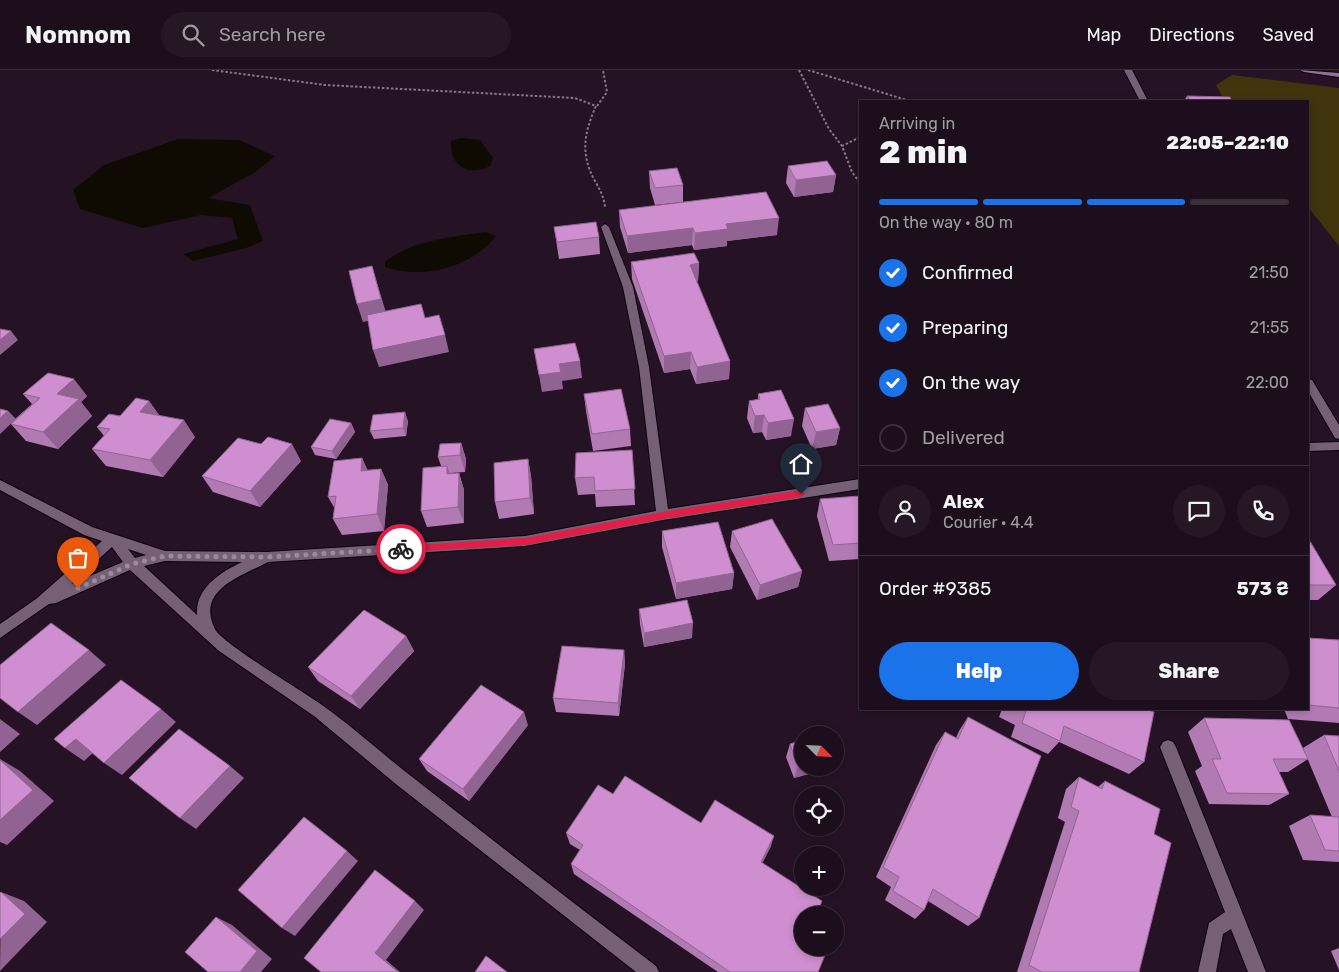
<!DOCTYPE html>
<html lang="en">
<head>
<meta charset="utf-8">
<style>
	:root { --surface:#1c0e1c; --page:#251725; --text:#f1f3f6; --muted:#a09ca3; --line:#3a2e3b; --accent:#1a73e8 }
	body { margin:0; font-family:Rubik,sans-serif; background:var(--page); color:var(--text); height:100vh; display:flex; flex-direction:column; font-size:19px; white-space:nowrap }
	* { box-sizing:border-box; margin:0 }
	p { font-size:16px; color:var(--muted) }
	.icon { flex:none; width:28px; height:28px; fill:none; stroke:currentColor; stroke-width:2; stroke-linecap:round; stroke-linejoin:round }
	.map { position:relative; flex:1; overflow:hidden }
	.panel { position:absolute; left:859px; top:30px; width:450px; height:610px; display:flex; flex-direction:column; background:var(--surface); border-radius:0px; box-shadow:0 2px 8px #0003,0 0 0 1px var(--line) }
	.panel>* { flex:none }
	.needle { width:32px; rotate:114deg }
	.buttons { position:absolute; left:794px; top:656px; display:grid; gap:10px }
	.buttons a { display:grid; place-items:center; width:50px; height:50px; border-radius:50%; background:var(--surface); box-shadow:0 2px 8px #0003,0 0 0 1px var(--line); font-size:25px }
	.pin { position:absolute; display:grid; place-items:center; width:42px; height:42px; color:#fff; margin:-51px -21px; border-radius:50% 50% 50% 0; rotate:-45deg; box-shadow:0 0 5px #0007 }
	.pin .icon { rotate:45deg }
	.courier { position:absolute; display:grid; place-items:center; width:50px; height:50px; margin:-25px; border:4px solid #e11d48; border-radius:50%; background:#fff; color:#222; box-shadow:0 1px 6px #0007 }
	.headline em { font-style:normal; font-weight:800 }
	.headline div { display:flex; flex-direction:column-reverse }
	.headline { display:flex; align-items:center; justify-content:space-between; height:85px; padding:0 20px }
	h1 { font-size:32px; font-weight:800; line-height:38px }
	.bar { display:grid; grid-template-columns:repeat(4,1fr); gap:8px 5px; align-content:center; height:60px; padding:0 20px }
	.bar i { height:6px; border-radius:4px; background:var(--line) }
	.bar .selected { background:var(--accent) }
	.bar p { grid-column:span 4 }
	.line { display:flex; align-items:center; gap:12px; padding:0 20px; border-top:1px solid var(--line) }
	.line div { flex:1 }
	.round { display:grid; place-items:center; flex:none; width:52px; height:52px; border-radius:26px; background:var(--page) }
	ol { padding:0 20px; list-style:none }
	li { display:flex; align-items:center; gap:15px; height:55px }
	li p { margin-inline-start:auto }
	li .icon { padding:5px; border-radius:50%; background:var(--accent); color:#fff; stroke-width:4 }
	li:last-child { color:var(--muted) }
	li i { width:28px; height:28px; border:2px solid var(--line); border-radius:50% }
	.cta { display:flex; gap:10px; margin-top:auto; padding:10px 20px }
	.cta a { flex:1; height:58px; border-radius:30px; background:var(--accent); color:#fff; font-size:20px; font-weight:800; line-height:58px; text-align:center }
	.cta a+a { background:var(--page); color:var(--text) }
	header { display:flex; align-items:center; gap:30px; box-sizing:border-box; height:70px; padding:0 25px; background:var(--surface); border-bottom:1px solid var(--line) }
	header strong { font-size:24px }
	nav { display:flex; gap:28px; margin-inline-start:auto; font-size:18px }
	.search { width:350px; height:45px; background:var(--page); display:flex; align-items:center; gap:12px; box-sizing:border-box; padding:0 18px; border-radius:28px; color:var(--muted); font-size:19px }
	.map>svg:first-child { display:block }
	.green { fill:#40340d }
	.water { fill:#0f0b02 }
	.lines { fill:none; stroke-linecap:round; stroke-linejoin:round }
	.street-casing { stroke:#0d020e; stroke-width:2 }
	.secondary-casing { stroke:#0d020e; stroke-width:2 }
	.path { stroke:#867786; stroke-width:2; stroke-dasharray:2.5 2; stroke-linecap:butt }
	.street { fill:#766076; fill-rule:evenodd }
	.secondary { fill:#956e95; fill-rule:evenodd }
	.wall { fill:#b27ab3 }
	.shaded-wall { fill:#916392 }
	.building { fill:#cf8ed0; stroke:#916392 }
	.route { fill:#e11d48 }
	.done { stroke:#9a8c9a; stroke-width:5; stroke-dasharray:0 9 }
</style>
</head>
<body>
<header>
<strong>Nomnom</strong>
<div class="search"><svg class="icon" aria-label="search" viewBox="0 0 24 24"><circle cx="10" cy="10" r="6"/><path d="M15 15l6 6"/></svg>Search here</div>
<nav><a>Map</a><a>Directions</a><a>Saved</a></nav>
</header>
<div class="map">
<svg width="1339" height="902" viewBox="0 0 1339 902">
	<rect width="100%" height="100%" fill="#251325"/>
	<!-- green -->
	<path class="green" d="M1232 5 1339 18V176L1308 137V31H1225L1216 15Z"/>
	<!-- water -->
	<path class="water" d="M461 68 480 70 493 88 490 96C469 107 449 96 451 71Z
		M178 69 239 70 275 86 254 103 208 128 250 135 263 171 246 178 193 191 183 184 238 169 232 148 201 145 143 158 80 139 73 120 104 95Z
		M486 162 496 166C471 198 422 210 385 197V192C412 170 452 167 486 162Z"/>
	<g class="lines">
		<defs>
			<path id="street" d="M1124 0H1132L1148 31H1140Z
				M605 154 609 157 633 217 649 297 668 439 860 409V419L663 450 525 476 268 492C243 506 195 519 215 559 221 572 294 616 310 627 346 650 377 680 411 706 492 770 574 833 656 896L659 902H636L397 715 314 646 219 581 130 500 56 533 49 534 0 568V554L36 529 102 471 84 465 0 420V410L92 457 165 481 267 482 525 466 656 441 639 297 623 217 601 157ZM112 477 123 492 71 514ZM128 479 146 485 135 488ZM165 491 242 492C221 502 195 518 197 545L144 496Z
				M1308 309 1312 310 1339 355V369L1335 368 1308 321Z
				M1339 372V380L1308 381V373Z
				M1168 670 1173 672 1176 677 1266 902H1248L1231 859 1223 864 1216 902H1198L1209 853 1225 842 1160 677 1163 672Z"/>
			<path id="secondary" d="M1300 0 1339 3V7L1304 2Z"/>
		</defs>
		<!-- street casing -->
		<use href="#street" class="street-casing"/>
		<!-- secondary casing -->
		<use href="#secondary" class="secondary-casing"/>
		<!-- path -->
		<path class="path" d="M212 0 325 15 575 28 596 36C584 63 580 84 595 111 600 120 604 127 605 137
			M799 0 829 59 842 76
			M808 0 910 31
			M597 36 607 22 603 0
			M860 67 842 76 852 102 860 113"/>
		<!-- street -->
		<use href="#street" class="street"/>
		<!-- secondary -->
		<use href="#secondary" class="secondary"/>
	</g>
	<!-- wall -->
	<path class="wall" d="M1187 26 1232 31H1184Z
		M788 96 836 105 833 122 794 127 786 113Z
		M649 101 683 115V132L655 135 650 118Z
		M619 140 777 165 727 171V176L694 180 692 175 628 183 620 157Z
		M554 157 599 167 600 184 559 189Z
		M631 192 699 193 698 211H696L730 291 729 309 696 314 690 299 664 303 632 209Z
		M23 324 87 326 81 332 92 346 58 379 26 371 11 354 8 341 15 349 32 334Z
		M584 324 630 359 631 376 593 381 586 341Z
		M758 324 791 366 766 370 762 362 753 363 747 348 749 331 758 330Z
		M149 331 159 345 195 367 163 407 106 396 92 379 104 366 97 357Z
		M805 338 840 358 836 375 812 379 802 356Z
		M408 351 406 366 374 369 370 361Z
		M351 353 355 362 336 389 315 385 311 377Z
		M461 373 466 389 465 402 450 403V404L459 403 464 420V453L427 457 421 441 441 396 438 387Z
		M632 380 635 435 596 437 595 424 578 425 575 408Z
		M362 388 367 400 381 399 388 415 384 461 342 465 333 449 335 439 328 427Z
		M528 389 531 406 534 444 499 449 495 432Z
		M301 391 260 437 213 422 202 406Z
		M860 426V489L829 491 817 446 820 429Z
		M662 461 734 503 732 519 676 529 662 477Z
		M732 461 802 501 798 517 757 530 730 477Z
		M1308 468 1336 515 1318 530H1308Z
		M639 539 692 568 644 577 640 554Z
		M406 566 414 581 360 639 318 611 308 597Z
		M1308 568 1339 570V653L1288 649 1284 639H1308Z
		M624 580 625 594 619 646 556 642 553 628Z
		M1002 639H1146L1144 692 1129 704 1059 672 1048 684 1011 667 1015 655 999 647Z
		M968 647 979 848 968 856 928 831 924 840 915 849 885 830 891 817 876 807 936 675 945 662 956 668 959 661Z
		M1204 648 1308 689 1288 702H1279L1289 724 1269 735 1209 734 1195 701 1202 696 1188 662Z
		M528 655 469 731 427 701 419 689Z
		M1324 665 1339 666V792L1303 790 1289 756 1310 745 1332 747 1303 678Z
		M790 674 802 698H830L794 708 786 687Z
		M1079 707 1098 717 1105 711 1154 764 1139 902H1017L1065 752 1058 748 1066 719Z
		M613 724 771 776 762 793 802 845V878L818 902H718L574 804 571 794 580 780 570 774 566 763Z
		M1339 878V900L1331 881Z"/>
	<!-- shaded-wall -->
	<path class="shaded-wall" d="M836 105 833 122 794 127 796 110Z
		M779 148 777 165 727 171V176L694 180 695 163 726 154Z
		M693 158 692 175 628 183 627 166Z
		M699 193 698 211 689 212 690 195Z
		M372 196 387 246 363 252 357 234Z
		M11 261 18 270 0 285V270Z
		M445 265 449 282 379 297 373 280Z
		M691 282 690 299 664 303V286Z
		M580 291 582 308 562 311 563 319 542 322 539 305 559 294Z
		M730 291 729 309 696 314 697 297Z
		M74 309 87 326 81 332 92 346 58 379 43 362 57 324Z
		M149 331 161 348 140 342Z
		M8 341 16 349 0 364V348Z
		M405 342 408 351 406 366 403 358Z
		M764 345 762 362 753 363 755 346Z
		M794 349 791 366 766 370 768 353Z
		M184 350 195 367 163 407 150 390Z
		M351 353 355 362 336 389 332 381Z
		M840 358 836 375 812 379 816 362Z
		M461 373 466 389 465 402 460 385Z
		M292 374 301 391 260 437 250 421Z
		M362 388 370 405 361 401Z
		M528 389 531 406 534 444 530 428Z
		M447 396 453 412 447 404Z
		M381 399 388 415 384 461 377 444Z
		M459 403 464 420V453L458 437Z
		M802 501 798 517 757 530 760 515Z
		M734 503 732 519 676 529V513Z
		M693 553 692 568 644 577V563Z
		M406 566 414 581 360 639 351 626Z
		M89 580 106 595 37 655 18 642Z
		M624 580 625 594 619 646 618 633Z
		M161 639 176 652 122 705 104 693Z
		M524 642 528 655 469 731 463 719Z
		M0 649 20 664 0 682Z
		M76 669 94 682 84 691 65 678Z
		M842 683 837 696H835V685Z
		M0 689 20 701 54 731 7 775 0 772Z
		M802 694V698H830L794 708 798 696Z
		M230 696 244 708 196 759 180 748Z
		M774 766 771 776 758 802 761 792Z
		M347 781 358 791 295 866 282 858Z
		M1 822 24 831 47 852 0 901Z
		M415 831 424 840 386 890 400 902H398L375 883Z
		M216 847 232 855 272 889 261 902H240Z"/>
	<!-- building -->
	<path class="building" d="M1187 26 1230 27 1232 31H1191Z
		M827 91 836 105 796 110 788 96Z
		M677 98 683 115 655 118 649 101Z
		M766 122 779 148 726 154 728 159 695 163 693 158 627 166 619 140Z
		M596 152 599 167 557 172 554 157Z
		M694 183 699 193 690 195 730 291 697 297 691 282 664 286 631 192Z
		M372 196 381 229 357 234 349 201Z
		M421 234 425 248 439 245 445 265 373 280 367 245Z
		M0 259 11 261 0 270Z
		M575 273 580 291 559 294 561 302 539 305 534 279Z
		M48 303 74 309 57 324 79 329 43 362 11 354 40 328 23 324Z
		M621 319 630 359 592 364 584 324Z
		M781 320 794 349 768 353 764 345 755 346 749 331 760 329 758 324Z
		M136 328 149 331 140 342 184 350 150 390 92 379 110 359 97 357 109 344 120 346Z
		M828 334 840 358 816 362 805 338Z
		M0 339 8 341 0 348Z
		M405 342 403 358 370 361 373 345Z
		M330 349 351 353 332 381 311 377Z
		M268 367 292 374 250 421 202 406 238 368 261 374Z
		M461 373 460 385 438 387 440 374Z
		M632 380 635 419 595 421 594 407 575 408 576 383Z
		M362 388 361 401 381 399 377 444 333 449 336 426 328 427 334 391Z
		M528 389 530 428 495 432 494 393Z
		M447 396V404L459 403 458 437 421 441 423 398Z
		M860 426V473L833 475 820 429Z
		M772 449 802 501 760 515 732 461Z
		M718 452 734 503 676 513 662 461Z
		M1308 468 1336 515H1308Z
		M687 530 693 553 644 563 639 539Z
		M364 540 406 566 351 626 308 597Z
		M51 553 89 580 18 642 0 628V595Z
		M1308 568 1339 570V638L1308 635Z
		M562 576 624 580 618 633 553 628Z
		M121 610 161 639 104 693 76 669 65 678 54 669Z
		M481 615 524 642 463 719 419 689Z
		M1020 639H1146L1154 642 1144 692 1064 656 1060 671 1022 653 1026 641Z
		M968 647 1041 686 979 848 933 819 924 840 893 821 899 807 883 797 945 662 958 669Z
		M1204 648 1289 650 1308 689H1273L1289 724 1227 723 1212 689H1221Z
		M179 659 230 696 180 748 129 708Z
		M833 662 834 665H821Z
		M1324 665 1339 666V701Z
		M835 667 842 683 835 685Z
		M802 670V694L798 696 790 674Z
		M0 690 33 720 0 750Z
		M625 706 701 753 715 730 774 766 761 792 822 831 816 845H802V878H828L818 902H730L571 794 583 775 566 763 598 715 613 724Z
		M1079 707 1102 719 1105 711 1160 739 1154 764 1171 773 1139 902H1042L1029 895 1079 741 1071 737Z
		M1310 745 1339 747V781L1325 780Z
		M304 747 347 781 282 858 238 820Z
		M375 800 415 831 375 883 398 902H321L304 888Z
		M1 822 25 844 0 869V823Z
		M216 847 257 881 240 902H208L185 882Z
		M486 886 507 902H475Z"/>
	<!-- route -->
	<path class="route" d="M801 420 805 424 801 427 663 449 525 475 401 482 396 479 401 476 525 468 663 442Z"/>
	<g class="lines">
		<!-- done -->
		<path class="done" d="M78 518 132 494 165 486 267 487 401 479"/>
	</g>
</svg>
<div class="buttons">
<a><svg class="needle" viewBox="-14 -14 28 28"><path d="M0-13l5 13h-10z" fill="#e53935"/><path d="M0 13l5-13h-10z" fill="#a09ca3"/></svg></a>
<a><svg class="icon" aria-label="locate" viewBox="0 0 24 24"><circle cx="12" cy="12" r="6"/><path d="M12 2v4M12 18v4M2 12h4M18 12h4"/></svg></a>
<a>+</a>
<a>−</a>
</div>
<div class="pin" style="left:78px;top:518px;background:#ea580c"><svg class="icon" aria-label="bag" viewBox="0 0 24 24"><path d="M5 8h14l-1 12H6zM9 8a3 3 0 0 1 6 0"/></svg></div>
<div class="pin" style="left:801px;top:424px;background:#1f2937"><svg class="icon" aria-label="home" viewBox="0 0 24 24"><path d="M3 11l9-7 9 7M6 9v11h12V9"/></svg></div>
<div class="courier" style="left:401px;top:479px"><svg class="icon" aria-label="bike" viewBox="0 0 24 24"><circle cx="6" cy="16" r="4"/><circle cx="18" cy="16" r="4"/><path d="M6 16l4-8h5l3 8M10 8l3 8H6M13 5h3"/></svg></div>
<section class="panel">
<div class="headline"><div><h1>2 min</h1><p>Arriving in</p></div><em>22:05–22:10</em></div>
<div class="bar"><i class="selected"></i><i class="selected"></i><i class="selected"></i><i></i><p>On the way · 80 m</p></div>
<ol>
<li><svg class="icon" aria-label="check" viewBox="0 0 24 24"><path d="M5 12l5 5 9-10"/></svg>Confirmed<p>21:50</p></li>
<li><svg class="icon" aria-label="check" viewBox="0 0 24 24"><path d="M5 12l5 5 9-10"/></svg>Preparing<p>21:55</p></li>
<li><svg class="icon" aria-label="check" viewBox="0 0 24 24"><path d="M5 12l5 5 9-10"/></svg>On the way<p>22:00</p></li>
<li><i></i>Delivered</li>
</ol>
<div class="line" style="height:90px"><a class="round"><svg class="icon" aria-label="person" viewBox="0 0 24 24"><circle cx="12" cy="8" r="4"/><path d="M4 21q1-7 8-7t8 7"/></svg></a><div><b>Alex</b><p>Courier · 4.4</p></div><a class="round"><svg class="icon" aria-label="chat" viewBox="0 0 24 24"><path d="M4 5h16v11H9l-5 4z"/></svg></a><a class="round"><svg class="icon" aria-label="phone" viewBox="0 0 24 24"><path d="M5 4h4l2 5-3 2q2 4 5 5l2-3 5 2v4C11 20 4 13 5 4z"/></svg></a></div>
<div class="line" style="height:65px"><div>Order #9385</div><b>573 ₴</b></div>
<div class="cta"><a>Help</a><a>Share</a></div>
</section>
</div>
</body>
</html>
